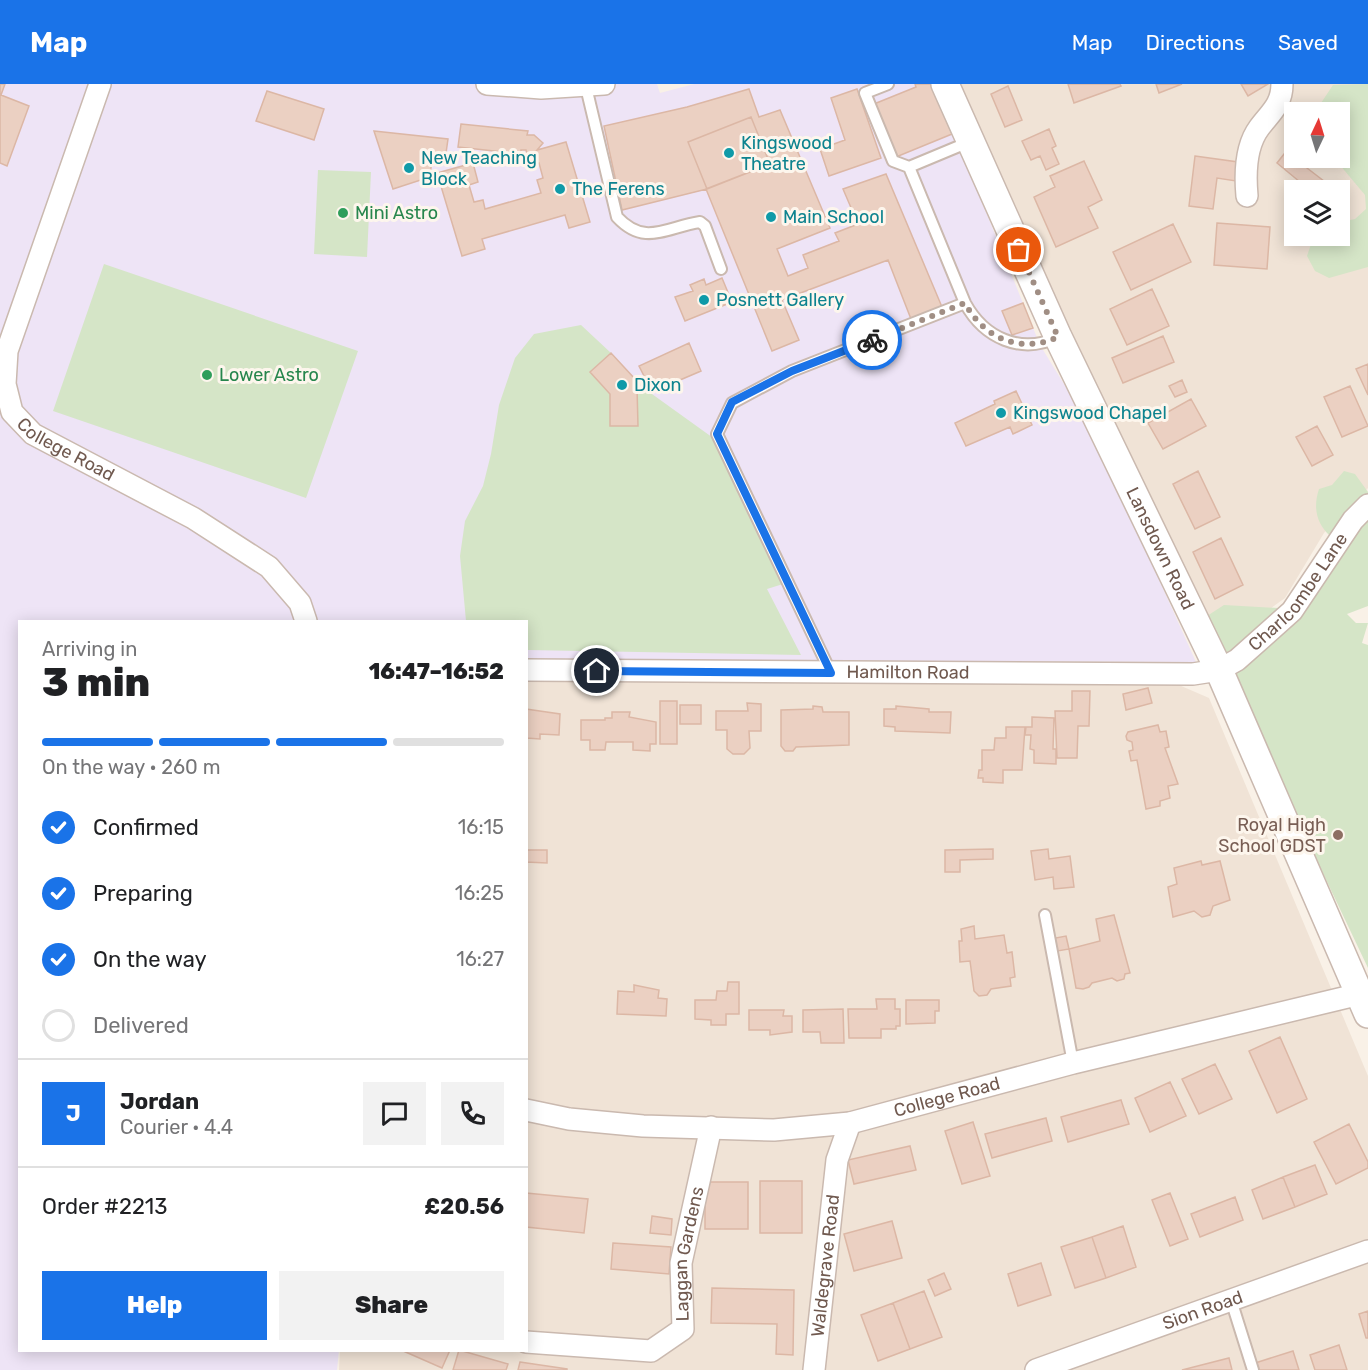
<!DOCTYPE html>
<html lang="en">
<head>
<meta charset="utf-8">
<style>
	:root { --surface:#fff; --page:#f2f2f2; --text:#202124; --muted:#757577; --line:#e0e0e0; --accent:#1a73e8 }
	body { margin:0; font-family:Rubik,sans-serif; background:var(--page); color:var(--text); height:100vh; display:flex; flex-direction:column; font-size:22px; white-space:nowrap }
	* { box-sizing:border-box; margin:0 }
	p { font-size:20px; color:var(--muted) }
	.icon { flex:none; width:33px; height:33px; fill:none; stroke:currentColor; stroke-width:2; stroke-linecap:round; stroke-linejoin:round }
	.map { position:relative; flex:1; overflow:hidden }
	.panel { position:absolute; left:18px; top:536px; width:510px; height:732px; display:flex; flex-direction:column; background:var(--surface); border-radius:0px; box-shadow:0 3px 15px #0003 }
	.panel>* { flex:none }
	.needle { width:39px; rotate:4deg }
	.controls { position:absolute; left:1284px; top:18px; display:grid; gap:12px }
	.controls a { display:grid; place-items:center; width:66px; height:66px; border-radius:0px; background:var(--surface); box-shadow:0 3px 15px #0003; font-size:30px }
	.pin { position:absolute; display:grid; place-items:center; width:51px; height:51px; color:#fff; margin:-26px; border:3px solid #fff; border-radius:50%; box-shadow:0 2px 6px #0007 }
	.courier { position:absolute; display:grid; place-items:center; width:60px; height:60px; margin:-30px; border:4px solid #1a73e8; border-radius:50%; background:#fff; color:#222; box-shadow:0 2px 8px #0007 }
	.summary em { font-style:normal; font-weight:800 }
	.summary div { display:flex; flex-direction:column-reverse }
	.summary { display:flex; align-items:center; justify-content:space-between; height:102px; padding:0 24px }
	h1 { font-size:39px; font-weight:800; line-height:45px }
	.bar { display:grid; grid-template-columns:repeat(4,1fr); gap:9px 6px; align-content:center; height:72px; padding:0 24px }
	.bar i { height:8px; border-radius:4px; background:var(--line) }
	.bar .current { background:var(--accent) }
	.bar p { grid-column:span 4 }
	.line { display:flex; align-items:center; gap:15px; padding:0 24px; border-top:2px solid var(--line) }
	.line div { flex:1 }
	.round { display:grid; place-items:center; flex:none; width:63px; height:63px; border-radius:0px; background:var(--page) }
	ol { padding:0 24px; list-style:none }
	li { display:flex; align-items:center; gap:18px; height:66px }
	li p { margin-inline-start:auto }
	li .icon { padding:6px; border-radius:50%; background:var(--accent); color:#fff; stroke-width:4 }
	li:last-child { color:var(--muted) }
	li i { width:33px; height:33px; border:3px solid var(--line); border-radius:50% }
	.primary-button { display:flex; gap:12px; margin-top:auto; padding:12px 24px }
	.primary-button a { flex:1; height:69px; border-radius:0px; background:var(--accent); color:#fff; font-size:24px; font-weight:800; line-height:69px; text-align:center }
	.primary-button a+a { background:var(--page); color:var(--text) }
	header { display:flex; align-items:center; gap:36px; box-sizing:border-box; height:84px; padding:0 30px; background:var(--accent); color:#fff }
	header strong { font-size:28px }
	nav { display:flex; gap:33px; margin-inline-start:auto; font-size:21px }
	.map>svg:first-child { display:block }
	.residential { fill:#f0e3d6; fill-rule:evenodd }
	.education { fill:#eee4f6 }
	.green { fill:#d5e5c7 }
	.building { fill:#ebd0c2; stroke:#dcb7a5; stroke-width:1.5 }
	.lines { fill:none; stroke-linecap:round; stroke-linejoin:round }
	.service-casing { stroke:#cab9af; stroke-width:14 }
	.minor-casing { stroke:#cab9af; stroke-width:24 }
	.tertiary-casing { stroke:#cab9af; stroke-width:30 }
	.service { stroke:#fff; stroke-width:10 }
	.minor { stroke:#fff; stroke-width:21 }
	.tertiary { stroke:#fff; stroke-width:27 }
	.done { stroke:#a08e84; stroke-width:6; stroke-dasharray:0 10.8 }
	.route { stroke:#1a73e8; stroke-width:8 }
	.culture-dot { fill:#0f9aa8; stroke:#fdf6ed; stroke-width:2 }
	.leisure-dot { fill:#2e9e5b; stroke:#fdf6ed; stroke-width:2 }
	.education-dot { fill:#8d6e63; stroke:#fdf6ed; stroke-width:2 }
	.labels { text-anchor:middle; stroke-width:6; stroke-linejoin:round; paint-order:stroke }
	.culture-label { font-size:18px; fill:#0d838f; stroke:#fdf6ed; text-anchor:start }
	.leisure-label { font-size:18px; fill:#27864d; stroke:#fdf6ed; text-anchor:start }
	.street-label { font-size:18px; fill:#70594f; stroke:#fdf6ed }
	.education-label { font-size:18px; fill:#785e54; stroke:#fdf6ed; text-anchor:end }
</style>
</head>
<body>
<header>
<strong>Map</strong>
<nav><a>Map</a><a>Directions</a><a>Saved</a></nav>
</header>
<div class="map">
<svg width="1368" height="1286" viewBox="0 0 1368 1286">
	<rect width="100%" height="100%" fill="#f9f1e7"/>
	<!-- residential -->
	<path class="residential" d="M959 0H1368V404L1324 449 1285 514 1219 561 1050 207ZM1294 28H1340V74H1294ZM1294 106H1340V152H1294Z
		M527 597 1179 601 1209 614 1368 992V1286H339L340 1266H526Z"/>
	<!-- education -->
	<path class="education" d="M0 0H657L660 9 694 0H934L1040 261 1091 344 1196 578 527 576 526 537H20V1266H339L337 1286H0Z"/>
	<!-- green -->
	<path class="green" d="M1368 0V183L1329 194 1315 187 1307 172 1312 157 1318 152H1340V138L1355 135 1366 125 1365 111 1334 74H1340V28H1315L1333 1Z
		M318 86 371 88 367 173 314 170Z
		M104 180 358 267 306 414 53 327Z
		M581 241 611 269 590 288 610 310V342H637V303L645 305 716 356 783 500 767 505 801 571 527 566 526 537H466L460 472 465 437 483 402 491 370 499 321 515 274 534 250Z
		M1344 387 1355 390 1368 408V522L1347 530 1356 539H1368L1362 559 1368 561V884L1207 545V532L1224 521 1278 524 1307 520 1325 474 1330 452C1316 439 1313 423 1319 405L1332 401Z"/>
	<!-- building -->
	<path class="building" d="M0 0H5L1 11 29 22 7 82 0 79Z
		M915 0H931L952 50 896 73 874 20 916 3Z
		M1068 0H1120L1121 2 1074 19Z
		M1156 0H1182L1159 9Z
		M1241 0H1268L1248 12Z
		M1008 2 1022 36 1005 43 991 10Z
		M749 5 759 33 780 26 830 144 777 165 788 192 808 184 803 171 839 157 835 149 858 140 843 105 886 90 942 223 911 235 888 176 782 216 799 256 772 267 706 105 770 80 751 33 688 58 707 105 622 126 604 42 687 23Z
		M857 5 881 74 829 92 820 65 845 56 831 14Z
		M267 7 324 25 314 56 256 37Z
		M751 33 770 80 707 105 688 58Z
		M461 40 528 47 527 51H534L543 59 537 66 566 58 590 138 569 144 565 131 482 155 485 165 462 172 437 89 473 79 478 98 469 101 474 118 483 116 485 125 541 109 537 96 543 94 539 79 530 82 526 66H521V70L458 63Z
		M1049 45 1056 62 1052 64 1059 80 1046 86 1040 72 1031 76 1022 57Z
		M374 47 448 55 445 76 432 74 430 93 393 105Z
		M1288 65 1294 74 1333 104 1331 106H1303L1306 103 1277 79Z
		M1195 72 1238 78 1236 97 1217 94 1213 125 1189 122Z
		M1084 77 1102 116 1088 123 1098 144 1056 163 1034 113 1055 103 1050 92Z
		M1217 139 1270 143 1267 185 1214 181Z
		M1173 140 1191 178 1131 206 1113 168Z
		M722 194 732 218 685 237 675 213 693 207 690 201 704 195 706 201Z
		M1152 205 1169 242 1127 261 1110 225Z
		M1023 219 1033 244 1012 251 1002 227Z
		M1163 252 1174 278 1123 299 1112 274Z
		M689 259 701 287 652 308 648 299 637 303 638 342H610V310L590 288 611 269 636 296 644 292 639 282Z
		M1368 280V311L1356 285Z
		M1182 296 1187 308 1175 313 1169 302Z
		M1350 302 1368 342 1342 353 1324 313Z
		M1016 307 1032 341 1013 350 1010 343 966 362 955 339 995 320 994 317Z
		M1191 315 1206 342 1163 365 1148 339Z
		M1317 342 1333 371 1312 382 1296 353Z
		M1198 387 1220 433 1195 445 1173 400Z
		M1221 454 1243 501 1215 515 1193 468Z
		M1148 604 1152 619 1126 626 1123 610Z
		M1072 607H1090L1089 642H1078L1077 674H1057L1055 627H1072Z
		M660 617H677V660H660Z
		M747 619 761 620V647H749L750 664 744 670H733L727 665V646H716V627H748Z
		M680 621H701V640H680Z
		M813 622 822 623 823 628H849V661L796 663 793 667H785L781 662V626L813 625Z
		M896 622 929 625V628H951L950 649 895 647V643L884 642V625H896Z
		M526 625 560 630 559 651 540 650V655L526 654Z
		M612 628H630L629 633 656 638V660H650V667L633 666V658H606L605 666H590V656H581V636H605V634H612Z
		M1032 633 1054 634 1053 665H1056V680L1034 679V666L1030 665 1031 651H1025L1026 643H1032Z
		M1158 641 1160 648 1166 647 1169 663 1165 664 1178 700 1168 702 1170 714 1160 717V722L1146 725 1137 676 1131 677 1129 667 1133 666 1132 658 1127 656 1126 652 1128 648Z
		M1006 643H1025L1022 686H1003V699L983 698V694H978L979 686H982V666H994L995 654H1006Z
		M993 765V775L960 776V788H945V766Z
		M1048 765 1049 775 1070 772 1074 803 1054 805 1053 793 1035 796 1031 767Z
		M526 766H547V779L526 778Z
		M1201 777 1202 781 1220 777 1230 816 1213 822 1210 831 1202 833 1194 827 1173 833 1168 803 1177 800 1174 784Z
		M1114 831 1130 889 1125 890 1124 895 1117 897 1112 894 1092 899 1089 903 1083 905 1076 904 1069 865 1100 857 1096 835Z
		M974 842 975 855 1004 851 1007 869 1012 868 1015 893 1010 894 1011 902 991 905 987 911 979 912 974 907 970 877 960 878 959 857H962L961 845Z
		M1066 852 1069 865 1052 868 1050 855Z
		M728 898H739V930H726V941H711V936L695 935V916H716L717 907H727Z
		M634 901 659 906 658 914 667 915 666 932 617 930 618 907 634 908Z
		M876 915H895V925H900V942H896V945H881V954H849L848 925H877Z
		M906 916H939V927H935V939L906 940Z
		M843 925 844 959H821L820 948H803V926Z
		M749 926H784L783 932H792V948L770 951V946H749Z
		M1280 953 1307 1015 1277 1029 1249 967Z
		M1215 980 1232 1015 1199 1030 1182 995Z
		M1170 998 1186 1032 1150 1048 1135 1014Z
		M1121 1016 1129 1040 1068 1058 1061 1033Z
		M1046 1034 1052 1057 992 1074 985 1050Z
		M973 1038 990 1092 962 1100 945 1047Z
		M1349 1040 1368 1078V1084L1336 1100 1314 1058Z
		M910 1062 916 1086 854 1100 848 1076Z
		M1315 1081 1327 1110 1295 1123 1283 1093Z
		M1283 1093 1295 1123 1263 1135 1252 1106Z
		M760 1097H802V1149H760Z
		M705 1098H748V1145H705Z
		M526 1109 588 1115 584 1149 526 1143Z
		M1170 1109 1188 1155 1170 1162 1152 1116Z
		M1235 1113 1243 1136 1200 1153 1191 1130Z
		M652 1132 672 1135 671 1151 650 1149Z
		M892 1137 902 1174 854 1187 844 1150Z
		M1123 1142 1136 1183 1106 1194 1092 1153Z
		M1092 1153 1106 1194 1075 1204 1061 1163Z
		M613 1159 671 1163 669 1190 611 1185Z
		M1041 1179 1051 1211 1018 1222 1008 1190Z
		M944 1189 951 1205 935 1212 928 1196Z
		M712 1204 794 1206 793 1271 776 1270 777 1240 711 1239Z
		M924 1207 942 1253 910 1265 893 1219Z
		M893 1219 910 1265 878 1277 861 1231Z
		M1368 1227V1254H1366L1359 1230Z
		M1339 1261 1347 1286H1315L1310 1271Z
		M401 1266H450L442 1284Z
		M459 1266 508 1280 506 1286H453Z
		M1293 1267 1299 1286H1253L1252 1280Z
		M1229 1274 1232 1286H1182Z
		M520 1278 567 1285V1286H518Z"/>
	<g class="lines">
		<defs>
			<path id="service" d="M888 0 865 9 893 77 909 83
				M586 3 617 133C645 163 666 143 700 138L705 142 721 185
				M969 58 909 83 965 219C984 254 1021 271 1058 253
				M831 589 717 350 732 319 792 287 965 219
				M1045 831 1073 979
				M1231 1216 1253 1286"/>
			<g id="minor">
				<path id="s1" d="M100 0 7 267 5 300 12 328 33 350 193 434 269 483 300 519 306 537"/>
				<path d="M487 0 541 4 604 0"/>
				<path d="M1247 112C1245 90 1245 63 1259 44 1270 29 1282 21 1282 0"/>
				<path id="s2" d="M526 586 1193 590 1219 586 1237 576 1292 527 1353 436 1368 421"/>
				<path id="s3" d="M526 1026 569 1035 643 1042 774 1046 850 1039 1073 979 1360 910"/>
				<path id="s4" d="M526 1258 651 1267 683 1245 681 1179 711 1043"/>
				<path id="s5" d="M814 1286 837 1076 850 1039"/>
				<path id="s6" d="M1036 1286 1368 1167"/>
			</g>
			<g id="tertiary">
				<path id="s7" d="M945 0 1058 253 1219 586 1368 930"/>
			</g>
		</defs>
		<!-- service casing -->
		<use href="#service" class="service-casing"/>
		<!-- minor casing -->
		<use href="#minor" class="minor-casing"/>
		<!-- tertiary casing -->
		<use href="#tertiary" class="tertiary-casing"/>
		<!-- service -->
		<use href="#service" class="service"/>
		<!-- minor -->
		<use href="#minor" class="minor"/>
		<!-- tertiary -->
		<use href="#tertiary" class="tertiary"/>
	</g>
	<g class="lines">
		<!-- done -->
		<path class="done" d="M872 256 965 219C984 255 1021 270 1058 253L1019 166"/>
		<!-- route -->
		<path class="route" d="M597 587 831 589 717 350 732 318 792 287 872 256"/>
	</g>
	<!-- markers -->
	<g class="culture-dot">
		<circle cx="729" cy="69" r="6"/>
		<circle cx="409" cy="84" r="6"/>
		<circle cx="560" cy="105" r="6"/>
		<circle cx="771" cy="133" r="6"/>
		<circle cx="704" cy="216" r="6"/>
		<circle cx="622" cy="301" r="6"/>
		<circle cx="1001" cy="329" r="6"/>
	</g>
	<g class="leisure-dot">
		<circle cx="343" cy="129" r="6"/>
		<circle cx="207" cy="291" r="6"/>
	</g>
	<circle class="education-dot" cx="1338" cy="751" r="6"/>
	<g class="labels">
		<!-- culture labels -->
		<g class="culture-label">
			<text x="741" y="65">Kingswood<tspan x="741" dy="21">Theatre</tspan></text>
			<text x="421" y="80">New Teaching<tspan x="421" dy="21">Block</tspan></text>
			<text x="572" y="111">The Ferens</text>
			<text x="783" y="139">Main School</text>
			<text x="716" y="222">Posnett Gallery</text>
			<text x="634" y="307">Dixon</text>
			<text x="1013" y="335">Kingswood Chapel</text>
		</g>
		<!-- leisure labels -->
		<g class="leisure-label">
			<text x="355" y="135">Mini Astro</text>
			<text x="219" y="297">Lower Astro</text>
		</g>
		<!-- street labels -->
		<g class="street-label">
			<text dy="6" stroke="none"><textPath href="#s1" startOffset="411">College Road</textPath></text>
			<text dy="6" stroke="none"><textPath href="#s7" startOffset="512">Lansdown Road</textPath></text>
			<text dy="6" stroke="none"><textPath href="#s2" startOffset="806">Charlcombe Lane</textPath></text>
			<text dy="6" stroke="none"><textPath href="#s2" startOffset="382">Hamilton Road</textPath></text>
			<text dy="6" stroke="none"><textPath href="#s3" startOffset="426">College Road</textPath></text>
			<text dy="6" stroke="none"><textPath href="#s4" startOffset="240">Laggan Gardens</textPath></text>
			<text dy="6" stroke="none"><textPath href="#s5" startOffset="105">Waldegrave Road</textPath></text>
			<text dy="6" stroke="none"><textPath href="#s6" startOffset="177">Sion Road</textPath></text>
		</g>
		<!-- education labels -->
		<g class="education-label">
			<text x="1326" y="747">Royal High<tspan x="1326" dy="21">School GDST</tspan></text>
		</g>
	</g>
</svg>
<div class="controls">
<a><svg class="needle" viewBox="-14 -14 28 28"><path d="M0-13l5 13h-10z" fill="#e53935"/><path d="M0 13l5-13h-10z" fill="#757577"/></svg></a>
<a><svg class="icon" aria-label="layers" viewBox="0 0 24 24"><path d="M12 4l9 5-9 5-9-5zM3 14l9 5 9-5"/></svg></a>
</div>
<div class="pin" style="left:1019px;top:166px;background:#ea580c"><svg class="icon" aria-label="bag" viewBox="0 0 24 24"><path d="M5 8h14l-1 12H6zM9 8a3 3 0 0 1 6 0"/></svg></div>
<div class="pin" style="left:597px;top:587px;background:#1f2937"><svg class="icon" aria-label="home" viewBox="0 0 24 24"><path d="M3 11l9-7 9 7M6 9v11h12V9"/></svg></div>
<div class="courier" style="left:872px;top:256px"><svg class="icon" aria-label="bike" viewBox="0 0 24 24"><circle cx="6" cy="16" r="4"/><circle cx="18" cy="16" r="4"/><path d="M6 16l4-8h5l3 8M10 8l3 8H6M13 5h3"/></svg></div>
<section class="panel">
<div class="summary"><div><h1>3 min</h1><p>Arriving in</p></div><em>16:47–16:52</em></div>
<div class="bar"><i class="current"></i><i class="current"></i><i class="current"></i><i></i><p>On the way · 260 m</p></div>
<ol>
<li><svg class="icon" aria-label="check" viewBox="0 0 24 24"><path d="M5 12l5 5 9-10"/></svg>Confirmed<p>16:15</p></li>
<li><svg class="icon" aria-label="check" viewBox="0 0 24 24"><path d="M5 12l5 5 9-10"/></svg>Preparing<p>16:25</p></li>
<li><svg class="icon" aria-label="check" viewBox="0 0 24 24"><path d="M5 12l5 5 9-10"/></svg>On the way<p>16:27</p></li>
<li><i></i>Delivered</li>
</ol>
<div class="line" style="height:108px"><b class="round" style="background:var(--accent);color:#fff">J</b><div><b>Jordan</b><p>Courier · 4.4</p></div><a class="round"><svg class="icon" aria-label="chat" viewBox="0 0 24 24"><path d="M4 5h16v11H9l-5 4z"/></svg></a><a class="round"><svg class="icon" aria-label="phone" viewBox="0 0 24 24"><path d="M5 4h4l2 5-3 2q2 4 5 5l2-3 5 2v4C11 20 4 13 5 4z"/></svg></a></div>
<div class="line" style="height:78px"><div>Order #2213</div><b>£20.56</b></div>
<div class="primary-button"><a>Help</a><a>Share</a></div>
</section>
</div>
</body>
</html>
